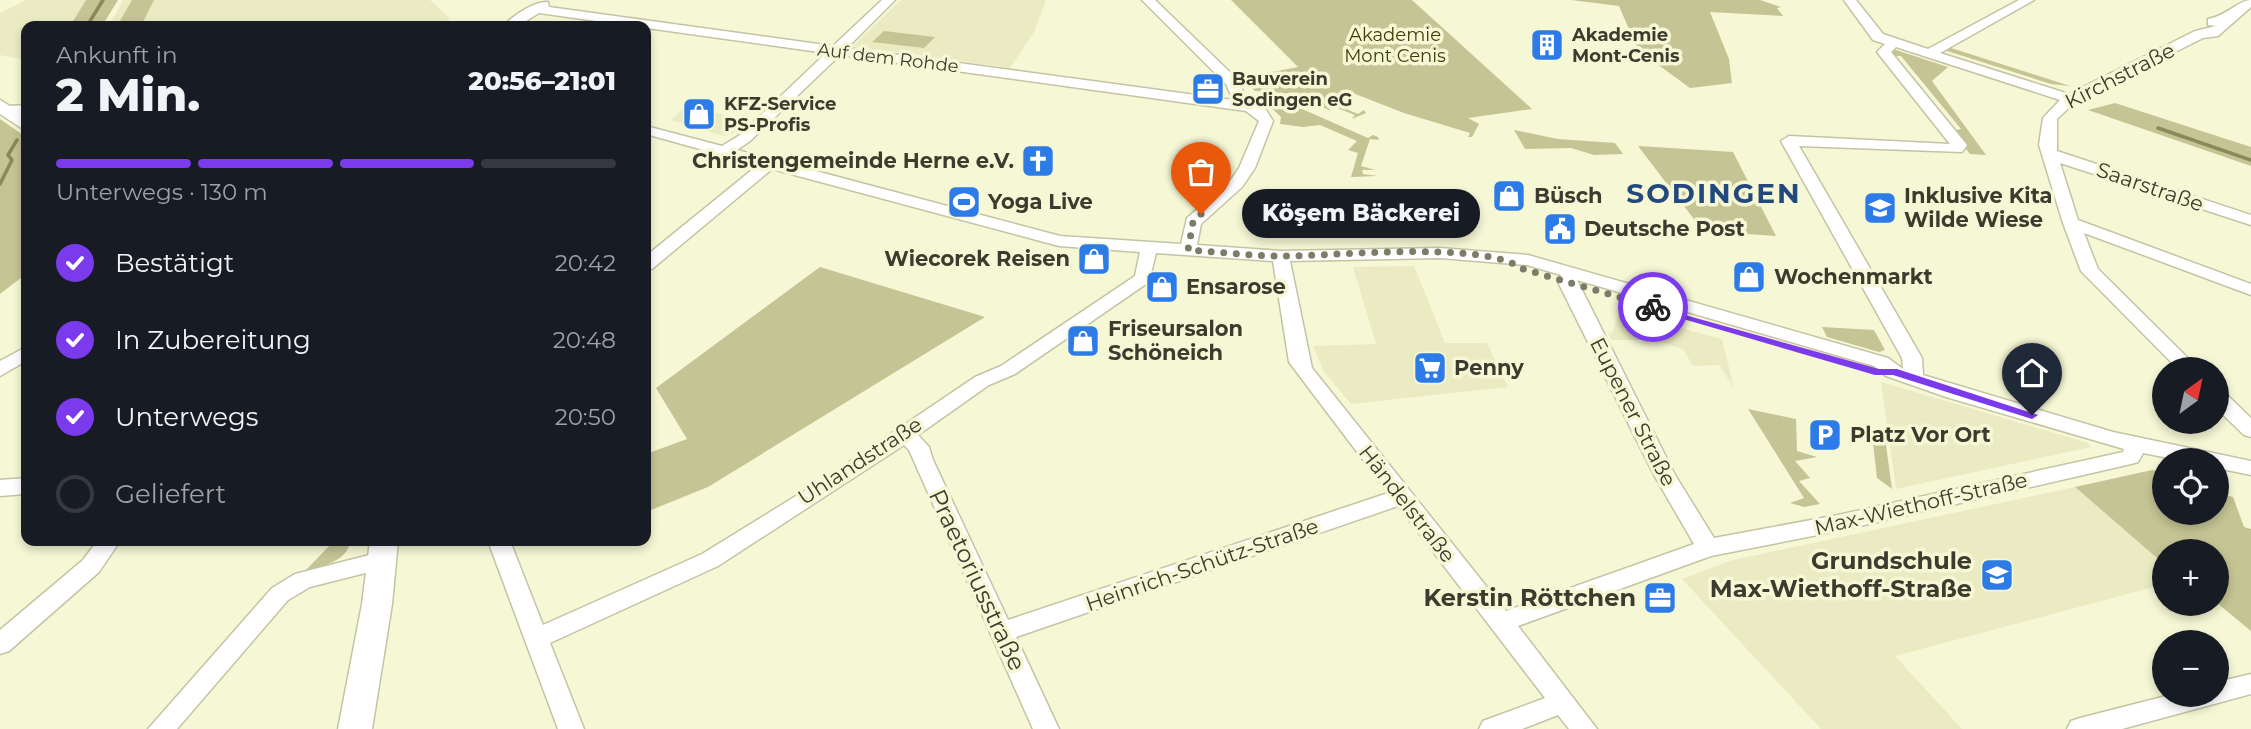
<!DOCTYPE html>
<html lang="de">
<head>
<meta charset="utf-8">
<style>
	:root { --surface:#171b24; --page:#20242c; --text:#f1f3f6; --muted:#9ea1a6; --line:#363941; --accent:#7c3aed }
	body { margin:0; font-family:Montserrat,sans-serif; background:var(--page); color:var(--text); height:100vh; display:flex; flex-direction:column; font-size:26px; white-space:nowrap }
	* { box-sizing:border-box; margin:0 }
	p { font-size:23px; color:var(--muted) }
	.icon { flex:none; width:38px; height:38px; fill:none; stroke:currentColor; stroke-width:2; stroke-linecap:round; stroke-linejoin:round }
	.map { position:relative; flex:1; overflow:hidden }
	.drawer { position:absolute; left:21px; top:21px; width:630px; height:525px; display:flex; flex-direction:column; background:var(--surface); border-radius:14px; box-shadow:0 4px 10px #0003 }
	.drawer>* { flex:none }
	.needle { width:46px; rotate:33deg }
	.buttons { position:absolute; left:2152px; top:357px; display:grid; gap:14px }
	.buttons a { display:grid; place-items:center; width:77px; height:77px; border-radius:50%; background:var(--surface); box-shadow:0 4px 10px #0003; font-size:35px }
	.pin { position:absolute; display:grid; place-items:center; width:60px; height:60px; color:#fff; margin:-72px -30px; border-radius:50% 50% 50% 0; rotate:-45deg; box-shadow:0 0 7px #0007 }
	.pin .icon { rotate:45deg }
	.courier { position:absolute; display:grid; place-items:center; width:70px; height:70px; margin:-35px; border:5px solid #7c3aed; border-radius:50%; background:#fff; color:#222; box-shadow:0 2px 9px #0007 }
	.bubble { position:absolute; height:49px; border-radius:24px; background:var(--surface); box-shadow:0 4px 10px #0003; font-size:23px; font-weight:800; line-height:49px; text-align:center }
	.overview em { font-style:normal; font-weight:800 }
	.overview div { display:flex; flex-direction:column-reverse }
	.overview { display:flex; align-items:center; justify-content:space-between; height:119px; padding:0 35px }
	h1 { font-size:46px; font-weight:800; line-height:52px }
	.bar { display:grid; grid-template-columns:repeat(4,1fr); gap:10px 7px; align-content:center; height:84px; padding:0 35px }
	.bar i { height:9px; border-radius:5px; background:var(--line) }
	.bar .current { background:var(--accent) }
	.bar p { grid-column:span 4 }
	ol { padding:0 35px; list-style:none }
	li { display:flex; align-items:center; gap:21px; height:77px }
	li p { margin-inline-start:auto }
	li .icon { padding:7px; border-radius:50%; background:var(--accent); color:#fff; stroke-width:4 }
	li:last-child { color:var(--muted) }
	li i { width:38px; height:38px; border:4px solid var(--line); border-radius:50% }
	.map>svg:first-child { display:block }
	.built { fill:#ebebc3 }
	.green { fill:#c4c494 }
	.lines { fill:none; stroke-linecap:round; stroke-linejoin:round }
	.stream { stroke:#8a8a59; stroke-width:3.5 }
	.minor-casing { stroke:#c4c4a4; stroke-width:3 }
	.major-casing { stroke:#c4c4a4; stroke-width:3 }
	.minor { fill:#fff; fill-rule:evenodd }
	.major { fill:#fff; fill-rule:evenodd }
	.route { fill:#7c3aed }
	.done { stroke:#7c7d68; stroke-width:7; stroke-dasharray:0 12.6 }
	.labels { text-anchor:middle; stroke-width:7; stroke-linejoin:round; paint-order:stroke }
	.far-park-label { font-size:18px; fill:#3e3d08; stroke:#f6f7d5 }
	.far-poi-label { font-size:18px; font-weight:bold; fill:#3b3b2e; stroke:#f6f7d5; text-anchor:start }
	.far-street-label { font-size:18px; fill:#3b3b2e; stroke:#f6f7d5 }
	.street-label { font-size:21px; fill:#3b3b2e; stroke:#f6f7d5 }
	.poi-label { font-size:21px; font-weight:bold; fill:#3b3b2e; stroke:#f6f7d5; text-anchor:start }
	.near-poi-label { font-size:24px; font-weight:bold; fill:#3b3b2e; stroke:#f6f7d5; text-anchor:end }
	.near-street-label { font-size:24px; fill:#3b3b2e; stroke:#f6f7d5 }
	.district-label { font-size:28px; font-weight:bold; letter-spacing:2px; fill:#23487e; stroke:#f6f7d5 }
</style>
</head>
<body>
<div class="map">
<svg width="2251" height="729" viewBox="0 0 2251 729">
	<rect width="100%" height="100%" fill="#f6f7d5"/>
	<!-- built -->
	<path class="built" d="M26 0H86L70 26H26V60L0 55V13Z
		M123 0H430L450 19 439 26H109Z
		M901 0H1046L1034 32 1010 68 853 46Z
		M689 104 733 118 748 120 732 134 724 136 671 120Z
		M1414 266 1445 343H1487L1508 387 1351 404 1324 372 1313 346 1376 344 1353 267Z
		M1620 312 1722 339 1734 388 1719 365 1693 366 1683 349 1654 340H1612L1608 333H1612Z
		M1881 382 2088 443 2091 447 1896 489Z
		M2075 487 2165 565V584L1895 656 1962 729H1821L1682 579 1733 560Z"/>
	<!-- green -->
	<path class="green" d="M86 0H118L102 26H70Z
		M132 0H154L141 26H117Z
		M1231 0H1412L1532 109 1468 118 1479 124 1472 137H1468L1470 133 1404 113 1345 90 1325 100 1358 114 1364 110 1366 113 1352 119 1355 115 1335 107 1329 110 1293 94 1255 91 1241 78 1298 67Z
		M1571 0H1760L1781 7 1777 8 1783 16 1710 12 1729 59 1732 83 1690 88 1638 50 1619 6Z
		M884 31 935 37 924 48 872 42Z
		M1948 47 2070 86 2051 84 1944 50Z
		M1893 49 1948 67 1932 81 1986 155 1970 154 1952 131 1961 129 1901 56H1891L1890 50Z
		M1263 100 1284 101 1368 138 1373 135 1378 137 1379 140 1370 139 1361 166 1375 170H1362L1363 174 1377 176 1351 177 1358 153 1348 150 1357 141 1320 125 1303 127 1280 124 1281 117Z
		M2115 103 2251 147V166L2088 110Z
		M0 119 26 137V274L0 294Z
		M1514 130 1558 139 1615 143 1623 154 1594 155 1571 148 1525 149Z
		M1638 146 1733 152 1776 236 1703 231Z
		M820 267 985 317 708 487 646 512V454L687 439 656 388Z
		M1822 327 1874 330 1885 350 1879 352 1827 337Z
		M1748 409 1796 419 1797 451 1817 457 1795 461 1810 478 1799 481 1820 504 1804 507 1790 503 1804 498Z
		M1872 435 1885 438 1892 489 1877 478Z
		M2152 470 2165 473V513H2217V485L2221 486 2225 495 2233 497 2244 527 2251 529V631L2217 603V551H2165V565L2075 487Z
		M334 541H350C348 562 321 566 305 571Z"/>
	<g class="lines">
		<!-- stream -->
		<path class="stream" d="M87 26 103 0
			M2158 128 2251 160
			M0 184 12 160 8 155 17 140"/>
		<defs>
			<path id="minor" d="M882 0H895L847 48 1233 100 1226 84 1142 0H1155L1237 79 1248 102 1266 110 1273 121 1255 168 1242 187 1201 224 1197 245 1281 251 1440 248 1528 255 1888 358 1903 369 1902 358 1781 141 1789 136 1950 144 1877 52 1885 44 1873 40 1844 0H1856L1883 34 1928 49 2019 0H2034L1940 53 2069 94 2195 31 2216 26 2208 25V19C2226 16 2239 0 2251 0V7L2218 36 2203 38 2075 102 2057 119V151L2251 215V225L2060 163 2078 220 2251 284V295L2084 233 2098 269 2199 369H2178L2081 271 2063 223 2039 145 2043 118 2060 100 1896 47 1891 52 1967 145 1962 152 1799 146 1922 358 1923 375 2113 432 2251 461V475L2217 468V460H2179L2143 453 2138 462 2131 464 1838 531 1711 556 1518 626 1597 729H1569L1558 715 1522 729H1479L1483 721 1545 698 1398 506 1016 637 1059 729H1033L909 450 904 445 718 566 550 643 584 729H558L488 541H510L543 625 702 554 830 475 975 377 1001 366 1135 276 1140 252 1059 246 772 169 652 269 646 270V256L758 165 716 156 714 153 646 134V126L722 146 740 135 826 53 539 13 518 26H503C513 16 534 1 548 2L549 7 833 46ZM840 55 1246 111 1259 121 1239 168 1230 181 1187 218 1181 244 1060 236 737 150 750 141ZM1156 253 1273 261 1289 362 1388 493 1008 620 933 460 929 447 918 435 989 385 1015 374 1149 282ZM1440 258 1527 265 1561 275 1558 282 1654 475 1694 544 1506 611 1312 368 1290 261ZM1577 280 1874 366 1886 376 1946 397 2124 449 2123 452 1838 515 1714 538 1675 475Z
				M26 105V113L8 114 1 110 8 106Z
				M26 347V361L0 376V361Z
				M2217 391 2224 392 2251 418V437L2244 435 2217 409Z
				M26 478V494L0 496V480Z
				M97 541H120L99 572 9 651 0 654V630L83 560Z
				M381 552 389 555 392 561 389 567 310 587 288 600 177 729H148L272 588 295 574Z
				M2251 674V694L2122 729H2067L2071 721 2080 718 2170 695H2217V682Z"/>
			<path id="major" d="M0 100 26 116V131L0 114Z
				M370 541H398L392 604 372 729H338L362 604Z"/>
		</defs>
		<!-- minor casing -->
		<use href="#minor" class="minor-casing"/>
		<!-- major casing -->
		<use href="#major" class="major-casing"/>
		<!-- minor -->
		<use href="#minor" class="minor"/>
		<!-- major -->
		<use href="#major" class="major"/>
	</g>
	<!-- route -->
	<path class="route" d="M1649 305 1879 369H1897L2038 415 2032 419 1893 375H1875L1649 309Z"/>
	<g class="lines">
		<!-- done -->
		<path class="done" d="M1201 214 1193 222 1188 250C1220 252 1252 256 1284 256 1338 256 1483 240 1523 269L1653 307"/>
	</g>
	<!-- icons -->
	<defs>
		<symbol id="building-square" viewBox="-11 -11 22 22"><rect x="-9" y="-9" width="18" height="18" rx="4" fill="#2d7be7" stroke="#f6f7d5"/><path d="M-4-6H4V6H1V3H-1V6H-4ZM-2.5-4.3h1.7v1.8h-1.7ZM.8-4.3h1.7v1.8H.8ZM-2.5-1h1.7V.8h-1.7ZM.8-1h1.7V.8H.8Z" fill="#fff"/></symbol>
		<symbol id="office-square" viewBox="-11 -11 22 22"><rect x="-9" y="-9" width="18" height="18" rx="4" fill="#2d7be7" stroke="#f6f7d5"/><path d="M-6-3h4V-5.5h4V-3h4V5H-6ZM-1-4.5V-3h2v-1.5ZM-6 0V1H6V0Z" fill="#fff"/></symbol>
		<symbol id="shop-square" viewBox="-11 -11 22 22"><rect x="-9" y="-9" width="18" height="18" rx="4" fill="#2d7be7" stroke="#f6f7d5"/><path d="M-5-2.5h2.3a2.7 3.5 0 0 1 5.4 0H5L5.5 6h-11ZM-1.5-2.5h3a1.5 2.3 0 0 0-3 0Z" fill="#fff"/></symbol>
		<symbol id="church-square" viewBox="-11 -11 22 22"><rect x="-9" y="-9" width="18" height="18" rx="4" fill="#2d7be7" stroke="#f6f7d5"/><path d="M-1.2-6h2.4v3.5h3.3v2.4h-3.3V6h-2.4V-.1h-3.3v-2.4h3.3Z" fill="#fff"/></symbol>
		<symbol id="stadium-square" viewBox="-11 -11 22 22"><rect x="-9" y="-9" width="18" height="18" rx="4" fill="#2d7be7" stroke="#f6f7d5"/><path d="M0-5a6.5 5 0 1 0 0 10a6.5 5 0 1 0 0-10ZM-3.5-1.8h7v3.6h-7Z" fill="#fff"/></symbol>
		<symbol id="school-square" viewBox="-11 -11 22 22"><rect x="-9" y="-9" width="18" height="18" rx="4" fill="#2d7be7" stroke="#f6f7d5"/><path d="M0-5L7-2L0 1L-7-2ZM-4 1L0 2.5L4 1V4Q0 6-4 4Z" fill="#fff"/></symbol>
		<symbol id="civic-square" viewBox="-11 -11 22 22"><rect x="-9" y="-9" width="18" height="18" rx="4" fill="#2d7be7" stroke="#f6f7d5"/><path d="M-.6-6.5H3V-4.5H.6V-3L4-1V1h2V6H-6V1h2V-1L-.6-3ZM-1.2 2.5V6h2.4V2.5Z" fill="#fff"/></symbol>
		<symbol id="supermarket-square" viewBox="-11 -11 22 22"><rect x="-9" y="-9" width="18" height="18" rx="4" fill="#2d7be7" stroke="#f6f7d5"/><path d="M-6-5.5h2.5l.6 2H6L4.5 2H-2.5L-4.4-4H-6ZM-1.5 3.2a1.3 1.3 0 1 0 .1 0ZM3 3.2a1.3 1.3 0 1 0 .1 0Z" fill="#fff"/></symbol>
		<symbol id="parking-square" viewBox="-11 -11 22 22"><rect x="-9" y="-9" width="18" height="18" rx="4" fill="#2d7be7" stroke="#f6f7d5"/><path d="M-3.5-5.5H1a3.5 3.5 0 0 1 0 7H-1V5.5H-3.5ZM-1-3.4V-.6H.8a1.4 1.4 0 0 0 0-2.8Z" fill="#fff"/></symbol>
	</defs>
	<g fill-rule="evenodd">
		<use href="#building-square" x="1528" y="26" width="38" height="38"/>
		<use href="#office-square" x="1189" y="70" width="38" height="38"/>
		<use href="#shop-square" x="680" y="95" width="38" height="38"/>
		<use href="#church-square" x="1019" y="142" width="38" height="38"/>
		<use href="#shop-square" x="1490" y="177" width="38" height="38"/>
		<use href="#stadium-square" x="945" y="183" width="38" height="38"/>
		<use href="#school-square" x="1861" y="189" width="38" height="38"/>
		<use href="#civic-square" x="1541" y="210" width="38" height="38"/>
		<use href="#shop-square" x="1075" y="240" width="38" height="38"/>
		<use href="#shop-square" x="1730" y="258" width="38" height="38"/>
		<use href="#shop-square" x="1143" y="268" width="38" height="38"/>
		<use href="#shop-square" x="1064" y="322" width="38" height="38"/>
		<use href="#supermarket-square" x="1411" y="349" width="38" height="38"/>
		<use href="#parking-square" x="1806" y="416" width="38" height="38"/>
		<use href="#school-square" x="1978" y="556" width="38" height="38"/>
		<use href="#office-square" x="1641" y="579" width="38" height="38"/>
	</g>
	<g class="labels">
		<!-- far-park labels -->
		<g class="far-park-label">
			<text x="1395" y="41">Akademie<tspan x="1395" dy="21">Mont Cenis</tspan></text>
		</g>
		<!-- far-poi labels -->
		<g class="far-poi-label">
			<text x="1572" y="41">Akademie<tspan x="1572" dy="21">Mont-Cenis</tspan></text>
			<text x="1232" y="85">Bauverein<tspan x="1232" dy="21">Sodingen eG</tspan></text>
			<text x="724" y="110">KFZ-Service<tspan x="724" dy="21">PS-Profis</tspan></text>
		</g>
		<!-- far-street labels -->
		<g class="far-street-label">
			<text transform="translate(888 58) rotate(7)" y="6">Auf dem Rohde</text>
		</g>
		<!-- street labels -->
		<g class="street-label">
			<text transform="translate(2120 76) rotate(-27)" y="7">Kirchstraße</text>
			<text transform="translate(2150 187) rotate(19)" y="7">Saarstraße</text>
			<text transform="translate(1633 412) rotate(63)" y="7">Eupener Straße</text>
			<text transform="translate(860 461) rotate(-33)" y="7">Uhlandstraße</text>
			<text transform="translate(1407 504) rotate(52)" y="7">Händelstraße</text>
			<text transform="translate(1921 504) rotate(-13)" y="7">Max-Wiethoff-Straße</text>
			<text transform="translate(1202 565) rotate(-19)" y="7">Heinrich-Schütz-Straße</text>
		</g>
		<!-- poi labels -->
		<g class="poi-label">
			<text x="1014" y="168" text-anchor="end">Christengemeinde Herne e.V.</text>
			<text x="1534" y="203">Büsch</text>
			<text x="1904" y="203">Inklusive Kita<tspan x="1904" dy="24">Wilde Wiese</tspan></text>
			<text x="988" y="209">Yoga Live</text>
			<text x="1584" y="236">Deutsche Post</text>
			<text x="1070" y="266" text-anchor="end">Wiecorek Reisen</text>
			<text x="1774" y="284">Wochenmarkt</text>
			<text x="1186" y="294">Ensarose</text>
			<text x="1108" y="336">Friseursalon<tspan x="1108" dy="24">Schöneich</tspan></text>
			<text x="1454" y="375">Penny</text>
			<text x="1850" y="442">Platz Vor Ort</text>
		</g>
		<!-- near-poi labels -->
		<g class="near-poi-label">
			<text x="1972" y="569">Grundschule<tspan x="1972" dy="28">Max-Wiethoff-Straße</tspan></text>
			<text x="1636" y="606">Kerstin Röttchen</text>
		</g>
		<!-- near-street labels -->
		<g class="near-street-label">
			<text transform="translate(977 580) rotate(65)" y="8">Praetoriusstraße</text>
		</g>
		<!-- district labels -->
		<g class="district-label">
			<text x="1714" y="203">SODINGEN</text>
		</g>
	</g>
</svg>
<div class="buttons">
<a><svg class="needle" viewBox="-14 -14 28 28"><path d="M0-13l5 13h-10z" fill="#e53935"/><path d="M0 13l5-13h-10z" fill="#9ea1a6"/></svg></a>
<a><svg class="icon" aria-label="locate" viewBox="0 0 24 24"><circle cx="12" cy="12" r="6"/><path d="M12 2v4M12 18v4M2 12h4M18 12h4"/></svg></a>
<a>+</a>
<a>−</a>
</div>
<div class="pin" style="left:1201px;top:214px;background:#ea580c"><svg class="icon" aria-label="bag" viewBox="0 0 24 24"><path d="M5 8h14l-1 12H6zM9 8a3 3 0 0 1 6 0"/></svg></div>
<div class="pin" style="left:2032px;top:415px;background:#1f2937"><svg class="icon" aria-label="home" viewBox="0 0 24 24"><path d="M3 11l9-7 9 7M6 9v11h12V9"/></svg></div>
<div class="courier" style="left:1653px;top:307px"><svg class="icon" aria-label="bike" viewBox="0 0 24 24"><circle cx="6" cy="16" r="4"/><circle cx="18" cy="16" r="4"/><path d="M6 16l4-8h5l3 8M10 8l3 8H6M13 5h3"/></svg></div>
<div class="bubble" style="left:1242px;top:189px;width:238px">Köşem Bäckerei</div>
<section class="drawer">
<div class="overview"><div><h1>2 Min.</h1><p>Ankunft in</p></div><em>20:56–21:01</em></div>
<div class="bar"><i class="current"></i><i class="current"></i><i class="current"></i><i></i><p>Unterwegs · 130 m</p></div>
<ol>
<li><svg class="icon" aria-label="check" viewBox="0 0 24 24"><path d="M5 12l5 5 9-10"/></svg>Bestätigt<p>20:42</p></li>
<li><svg class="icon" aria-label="check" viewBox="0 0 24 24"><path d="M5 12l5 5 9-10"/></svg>In Zubereitung<p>20:48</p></li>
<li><svg class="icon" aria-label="check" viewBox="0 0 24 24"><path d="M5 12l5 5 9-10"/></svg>Unterwegs<p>20:50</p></li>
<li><i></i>Geliefert</li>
</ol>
</section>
</div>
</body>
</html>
